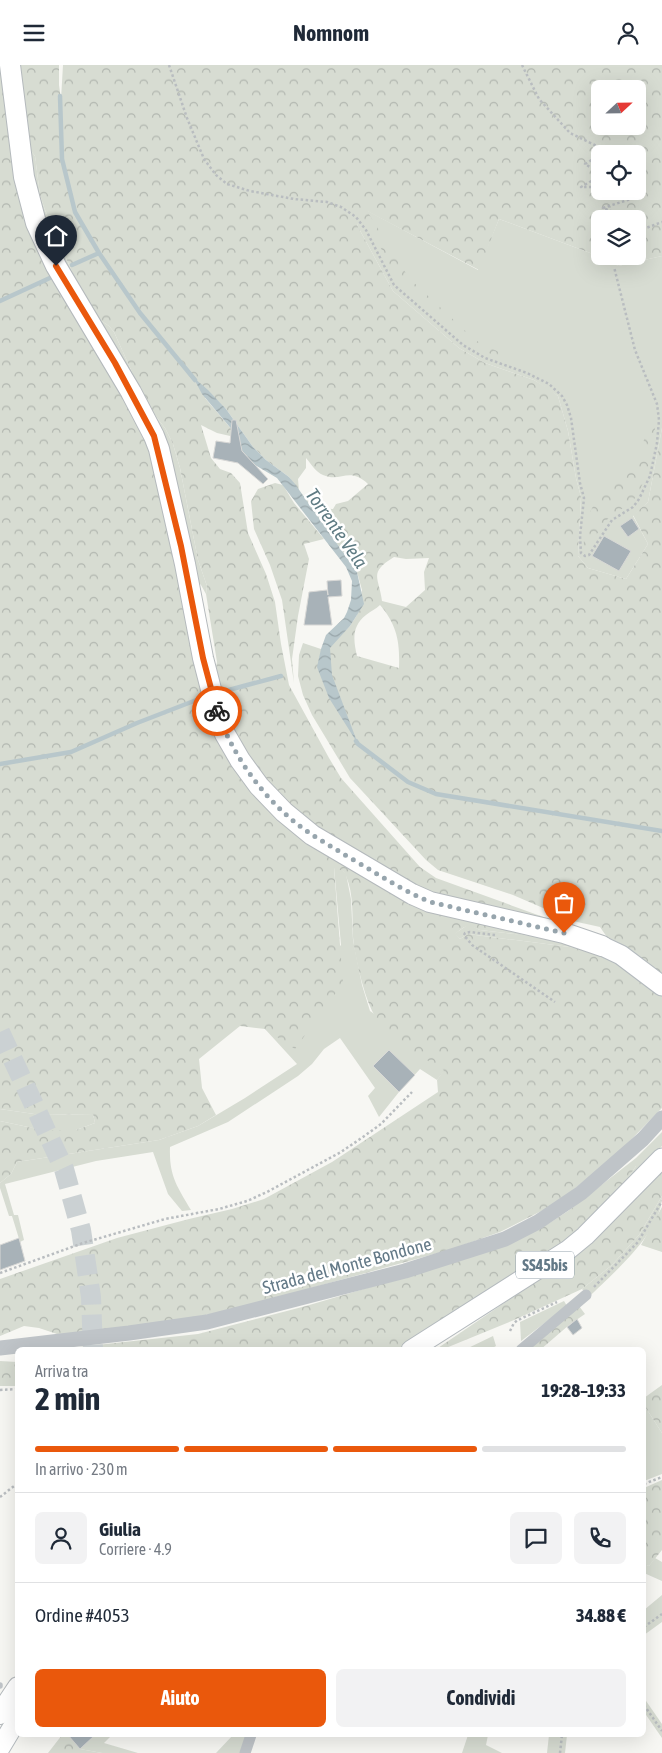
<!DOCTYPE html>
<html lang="it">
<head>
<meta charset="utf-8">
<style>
	:root { --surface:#fff; --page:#f2f2f3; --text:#1f2937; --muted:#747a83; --line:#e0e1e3; --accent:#ea580c }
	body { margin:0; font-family:"Asap Condensed",sans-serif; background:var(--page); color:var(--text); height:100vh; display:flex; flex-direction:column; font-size:19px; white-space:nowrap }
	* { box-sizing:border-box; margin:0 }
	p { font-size:16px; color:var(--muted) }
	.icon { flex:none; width:28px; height:28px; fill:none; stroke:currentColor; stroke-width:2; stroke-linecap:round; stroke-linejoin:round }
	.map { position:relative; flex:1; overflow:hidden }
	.sheet { position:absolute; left:15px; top:1282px; width:631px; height:390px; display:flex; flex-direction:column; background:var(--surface); border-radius:8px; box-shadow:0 5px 20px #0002 }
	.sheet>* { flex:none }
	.needle { width:32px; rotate:68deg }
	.buttons { position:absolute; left:591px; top:15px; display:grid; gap:10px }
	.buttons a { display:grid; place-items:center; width:55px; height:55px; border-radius:8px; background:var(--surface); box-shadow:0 5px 20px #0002; font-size:25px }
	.pin { position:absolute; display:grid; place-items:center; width:42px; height:42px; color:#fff; margin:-51px -21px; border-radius:50% 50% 50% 0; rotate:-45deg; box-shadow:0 0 5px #0007 }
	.pin .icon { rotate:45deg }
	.courier { position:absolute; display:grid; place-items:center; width:50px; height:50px; margin:-25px; border:4px solid #ea580c; border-radius:50%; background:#fff; color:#222; box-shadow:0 1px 6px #0007 }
	.summary em { font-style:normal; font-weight:700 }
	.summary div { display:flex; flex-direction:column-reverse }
	.summary { display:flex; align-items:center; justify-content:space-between; height:85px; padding:0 20px }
	h1 { font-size:32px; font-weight:700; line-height:38px }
	.bar { display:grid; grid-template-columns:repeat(4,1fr); gap:8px 5px; align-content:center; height:60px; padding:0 20px }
	.bar i { height:6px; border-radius:4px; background:var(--line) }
	.bar .active { background:var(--accent) }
	.bar p { grid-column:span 4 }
	.line { display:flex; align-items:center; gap:12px; padding:0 20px; border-top:1px solid var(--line) }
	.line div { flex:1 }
	.round { display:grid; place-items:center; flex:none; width:52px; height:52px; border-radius:8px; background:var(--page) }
	.button { display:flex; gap:10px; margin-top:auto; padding:10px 20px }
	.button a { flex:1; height:58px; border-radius:8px; background:var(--accent); color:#fff; font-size:20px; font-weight:700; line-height:58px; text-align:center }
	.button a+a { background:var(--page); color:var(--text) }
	header { display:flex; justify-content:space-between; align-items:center; height:65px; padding:0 20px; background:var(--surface); font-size:22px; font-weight:700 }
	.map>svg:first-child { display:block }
	.green { fill:#d7dcd2 }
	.forest { fill:url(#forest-crowns); fill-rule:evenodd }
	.water { fill:url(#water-waves) }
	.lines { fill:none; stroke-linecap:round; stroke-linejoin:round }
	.stream { stroke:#b8c7cb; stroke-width:4.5 }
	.building { fill:#a8b2b8; stroke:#d8d8d6 }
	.trunk-tunnel { stroke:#cbd1d3; stroke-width:20; stroke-dasharray:20 10; stroke-linecap:butt }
	.primary-casing { stroke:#b4babe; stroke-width:21 }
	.trunk-casing { stroke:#b4b9bc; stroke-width:22 }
	.path { stroke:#b9bdc0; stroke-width:2.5; stroke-dasharray:2.5 2.5; stroke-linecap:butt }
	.service { stroke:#bfc4c8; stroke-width:5.5 }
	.minor { stroke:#bfc4c8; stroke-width:11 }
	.tertiary { stroke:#bfc4c8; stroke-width:15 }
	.primary { stroke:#fff; stroke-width:19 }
	.trunk { stroke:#fff; stroke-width:20 }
	.done { stroke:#97a5ad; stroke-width:5; stroke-dasharray:0 9 }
	.route { stroke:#ea580c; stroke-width:6 }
	.labels { text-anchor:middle; stroke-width:5; stroke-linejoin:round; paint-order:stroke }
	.shield { fill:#fff; stroke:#92a1ab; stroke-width:1 }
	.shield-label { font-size:16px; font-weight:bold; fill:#637987 }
	.street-label { font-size:18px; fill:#637987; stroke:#fff }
	.water-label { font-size:19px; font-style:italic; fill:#5f7b83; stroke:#fff }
</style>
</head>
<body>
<header><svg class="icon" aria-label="menu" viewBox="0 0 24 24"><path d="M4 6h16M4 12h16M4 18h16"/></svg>Nomnom<svg class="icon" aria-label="person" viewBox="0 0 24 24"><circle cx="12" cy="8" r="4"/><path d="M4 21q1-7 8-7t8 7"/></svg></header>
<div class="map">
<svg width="662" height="1688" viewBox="0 0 662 1688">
	<defs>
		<pattern id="forest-crowns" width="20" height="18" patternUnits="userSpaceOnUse" patternTransform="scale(1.25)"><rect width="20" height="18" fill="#d7dcd2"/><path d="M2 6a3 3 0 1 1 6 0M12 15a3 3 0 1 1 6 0" fill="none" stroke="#b2b7b0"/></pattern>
		<pattern id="water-waves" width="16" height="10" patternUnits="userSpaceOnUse" patternTransform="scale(1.25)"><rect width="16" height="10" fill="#b8c7cb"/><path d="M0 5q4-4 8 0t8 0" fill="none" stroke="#99a6aa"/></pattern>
	</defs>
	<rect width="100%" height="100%" fill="#f7f7f3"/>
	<!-- green -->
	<path class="green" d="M27 81 35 91 40 130 45 145 81 227 44 158Z
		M366 145 478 205 499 154 609 195 618 201 662 191V363L648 437 633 451 648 479 626 514 588 503 578 491 581 432 576 413 568 366 558 331 534 315 485 298 459 283 393 226 357 160Z
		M94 251 109 261 114 267 140 325Z
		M154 349 165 363 173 379 180 403 198 495 207 521 206 529 201 520 195 514 160 361Z
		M334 802 341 804 346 809 351 834 353 875 362 920 370 946 447 998 444 1006 437 1015 420 1004 399 1027 379 1052 368 1031 375 1023 340 973 324 984 312 999 298 1011 228 1057 170 1082C169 1111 177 1121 191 1145L182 1146 168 1129 153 1087 96 1096 5 1119 14 1150H18L24 1175 20 1177 12 1151H9L0 1123V1118L11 1109 17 1097 159 1075 198 1061 245 1033 297 999 265 964 341 880Z
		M466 861H472L480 865 559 874 593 885 468 869 460 874 454 869Z
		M0 1044 41 1050 93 1049 95 1058 76 1065H42L0 1056Z
		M662 1067V1081L620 1125 636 1101V1093Z
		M662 1131C662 1167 613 1208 589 1232L582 1224 612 1200 639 1170Z
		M564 1236 567 1241 521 1276 520 1257Z
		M493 1271 496 1281 489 1285H464Z
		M644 1340 662 1368V1409L644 1416Z
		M655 1493 662 1497V1516L644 1508V1499L649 1501Z
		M662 1530V1557L644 1570V1545Z
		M644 1633 662 1659V1673L644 1647Z
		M95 1670H112L104 1678 138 1688H102L80 1684Z
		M233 1670H246L240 1688H216Z
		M468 1670H488L486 1680 502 1688H462Z
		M549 1670H567L565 1688H547Z"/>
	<!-- forest -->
	<path class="forest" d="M0 0H3L21 120 145 368 217 664 333 794 559 874 480 865C467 859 466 860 455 869L460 874 468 869 593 885 613 892 662 927V1043L615 1091 557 1138 500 1167 449 1185 235 1244 171 1257 60 1270 39 1263 24 1261 0 1271V1214L117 1173 189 1154 232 1144 264 1134 332 1097 438 1027 437 1015 444 1005C433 997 419 992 407 985 383 971 370 947 363 921 359 907 354 885 353 872 352 852 354 829 346 811 344 805 339 804 334 803L343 918 295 984 265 964 240 961 199 994 202 1023 216 1050 198 1061 159 1075 17 1097 11 1109 0 1118V1056L42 1065H76L95 1058 93 1049 41 1050 0 1044Z
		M17 0H59V20L61 34 63 0H662V191L618 201 609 195 499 154 479 205 367 146 409 213 475 275 488 282 522 297 497 292 466 277 409 228 395 210 375 172 362 153 357 160 393 226 459 283 485 298 534 315 549 324 558 331 568 366 576 413 581 432 578 491 588 503 626 514 648 479 633 450 648 437 662 363V911L611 878 600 862 573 856 513 830 438 805 426 795 350 713 312 650 303 630 298 611 299 590 303 578 321 584 323 588 350 561 357 550 362 525 357 507 352 498 323 461 302 430C312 439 319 444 333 444L336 439 348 436 368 419C349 401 341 418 323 410 316 407 311 399 306 393V403L298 414 299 426 289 412 266 395 253 382 226 344 212 330 205 333 239 373 217 368 201 360 211 393 220 404 231 408 240 418 248 468 266 509 275 537 281 579 289 620 329 693 341 713 420 802 436 813 571 862 441 831 420 824 303 752 264 712 248 691 229 655 215 608 217 597 206 529 207 521 198 495 180 403 173 379 165 363 154 349 140 325 114 267 109 261 94 251 81 227 45 145 40 130 35 91 27 81ZM600 24H638V61H600ZM600 89H638V126H600ZM600 154H638V191H600ZM394 492 406 494 429 493 424 507 425 525 406 542 382 536C379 512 368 508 394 492ZM380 540C397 560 400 577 399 603L357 591C353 574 352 561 366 550 371 546 376 544 380 540Z
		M656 354C653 381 650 411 635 433 628 442 618 445 610 452 601 459 595 474 588 484H584C583 476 585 469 586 461 591 434 609 421 628 403 632 400 637 398 639 392 646 378 641 367 656 354Z
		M275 418 283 420 294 438 324 474 304 479 309 494 298 551 292 594 294 618 282 535 270 500 254 464 251 436 258 424Z
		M636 1093V1101L620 1125 578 1168 471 1239 396 1285H59L60 1284 198 1269 306 1241 452 1198 548 1159 568 1146Z
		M662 1104V1131L639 1170 612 1200 582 1224 514 1255 441 1285H435L548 1208Z
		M662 1142V1187L641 1180Z
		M579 1241 585 1249 569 1260 540 1285H529Z
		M0 1296 17 1297V1321H0Z
		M662 1320V1368L644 1340V1333Z
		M662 1415V1485L649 1501 644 1499V1423Z
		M62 1670H68L80 1684 102 1688H48Z"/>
	<!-- water -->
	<path class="water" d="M193 312 208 325 226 344 253 382 266 395 289 412 295 419 357 507 364 539 350 561 330 583 332 610 358 679 329 633 317 602 321 584 326 570 344 553 347 547 351 535 352 516 346 502 277 413 255 400 242 386 239 373 202 329Z"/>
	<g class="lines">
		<!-- stream -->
		<path class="stream" d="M60 31 62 94 75 147 99 188 140 248 195 315
			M72 200 99 188
			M0 236 52 212
			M225 626 281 611
			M356 676 358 679 408 717 436 729 662 766
			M0 699 71 687 137 658 199 634"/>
	</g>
	<!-- building -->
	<path class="building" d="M232 355H236L242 386 268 414 263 419 238 398 213 393 216 376 230 378Z
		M632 453 639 464 628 472 620 461Z
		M604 471 631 486 619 506 592 491Z
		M341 515 342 531 328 532 332 560H304L309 527 327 525 328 530 327 516Z
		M389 985 415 1010 399 1027 373 1001Z
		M19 1173 25 1196 0 1205V1180Z
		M577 1254 582 1263 573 1270 567 1262Z
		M68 1670H95L80 1684Z"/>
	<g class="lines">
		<!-- trunk-tunnel -->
		<path class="trunk-tunnel" d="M0 967 64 1104 81 1165 91 1232 93 1285"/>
		<defs>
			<path id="primary" d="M602 881 621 890 662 921
				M411 1285 568 1185 585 1171 662 1093
				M0 1683 18 1653"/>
			<path id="trunk" d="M10 0 24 112 36 158 56 201 131 327 154 371 159 384 185 499 203 593 214 636 225 669 240 695 259 721 284 747 312 770 412 829 430 837 564 868 602 881
				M0 1649 18 1622"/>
		</defs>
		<!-- primary casing -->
		<use href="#primary" class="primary-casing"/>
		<!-- trunk casing -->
		<use href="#trunk" class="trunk-casing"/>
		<!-- path -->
		<path class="path" d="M169 0 187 53 204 94 216 110 227 119 250 126 294 134 327 137 341 142 356 152 366 165 394 220 463 280 485 293 527 308 549 319 562 331 567 340 571 353 580 418 584 433 580 471 581 488 585 491 589 490 612 455 633 442 639 434 650 411 657 378 659 355 657 339 635 285 614 202
			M522 0 539 34 570 68 607 86 603 89
			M600 90 585 99 600 108
			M600 111 581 122H600
			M631 154 603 143 643 130 633 126
			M638 166 662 157
			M495 870 470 867 465 868 464 870 472 880 555 937
			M0 1208 83 1178 165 1154 219 1144 247 1136 267 1127 341 1087 363 1072 381 1059 412 1027
			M594 1222 638 1177 662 1136
			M510 1266 514 1258 518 1255 557 1237
			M0 1325 18 1324
			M644 1419 662 1412
			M0 1432 18 1418
			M644 1562 662 1549
			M644 1640 662 1666
			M560 1688 562 1670"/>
		<!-- service -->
		<path class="service" d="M0 1621V1620"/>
		<!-- minor -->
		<path class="minor" d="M521 1285 586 1230
			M245 1688 251 1670"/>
		<!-- tertiary -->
		<path class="tertiary" d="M0 1283 129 1268 207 1257 405 1206 505 1174 538 1157 581 1128 643 1074 662 1053"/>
		<!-- primary -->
		<use href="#primary" class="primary"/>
		<!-- trunk -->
		<use href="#trunk" class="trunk"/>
	</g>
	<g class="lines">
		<!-- done -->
		<path class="done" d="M217 646C235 696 269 742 314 771 328 780 342 788 357 797 381 811 404 826 430 837L564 868"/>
		<!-- route -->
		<path class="route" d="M56 201 115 298 154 371 181 481 203 593 217 646"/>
	</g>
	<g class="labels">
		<!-- shield labels -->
		<rect class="shield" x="516" y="1186.5" width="58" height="27" rx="4"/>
		<g class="shield-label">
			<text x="545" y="1206">SS45bis</text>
		</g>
		<!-- street labels -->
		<g class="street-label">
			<text transform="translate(347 1201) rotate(-15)" y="6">Strada del Monte Bondone</text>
		</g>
		<!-- water labels -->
		<g class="water-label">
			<text transform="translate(337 463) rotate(55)" y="7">Torrente Vela</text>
		</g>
	</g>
</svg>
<div class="buttons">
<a><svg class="needle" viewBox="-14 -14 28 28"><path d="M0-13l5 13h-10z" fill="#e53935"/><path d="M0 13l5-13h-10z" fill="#747a83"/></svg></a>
<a><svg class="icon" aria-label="locate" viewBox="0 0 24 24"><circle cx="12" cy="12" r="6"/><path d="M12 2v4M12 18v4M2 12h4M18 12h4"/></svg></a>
<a><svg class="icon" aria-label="layers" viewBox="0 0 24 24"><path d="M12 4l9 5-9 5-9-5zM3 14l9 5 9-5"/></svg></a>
</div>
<div class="pin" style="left:564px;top:868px;background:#ea580c"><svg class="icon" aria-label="bag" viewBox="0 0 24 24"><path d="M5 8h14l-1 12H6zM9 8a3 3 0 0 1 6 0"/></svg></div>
<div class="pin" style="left:56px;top:201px;background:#1f2937"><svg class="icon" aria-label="home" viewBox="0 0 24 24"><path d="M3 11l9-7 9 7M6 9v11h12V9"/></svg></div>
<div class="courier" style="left:217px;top:646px"><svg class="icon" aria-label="bike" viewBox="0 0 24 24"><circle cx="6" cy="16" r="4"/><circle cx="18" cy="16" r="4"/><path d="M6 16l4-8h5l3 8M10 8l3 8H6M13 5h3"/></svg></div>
<section class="sheet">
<div class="summary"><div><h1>2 min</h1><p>Arriva tra</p></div><em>19:28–19:33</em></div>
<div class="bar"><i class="active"></i><i class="active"></i><i class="active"></i><i></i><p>In arrivo · 230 m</p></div>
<div class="line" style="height:90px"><a class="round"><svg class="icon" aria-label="person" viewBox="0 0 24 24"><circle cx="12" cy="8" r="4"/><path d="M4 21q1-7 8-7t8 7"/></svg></a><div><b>Giulia</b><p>Corriere · 4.9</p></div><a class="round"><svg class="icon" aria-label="chat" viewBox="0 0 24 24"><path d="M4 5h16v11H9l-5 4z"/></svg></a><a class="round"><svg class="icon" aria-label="phone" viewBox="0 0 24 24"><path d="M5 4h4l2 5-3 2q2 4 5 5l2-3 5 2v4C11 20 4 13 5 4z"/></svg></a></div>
<div class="line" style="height:65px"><div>Ordine #4053</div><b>34.88 €</b></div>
<div class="button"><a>Aiuto</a><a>Condividi</a></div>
</section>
</div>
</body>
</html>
